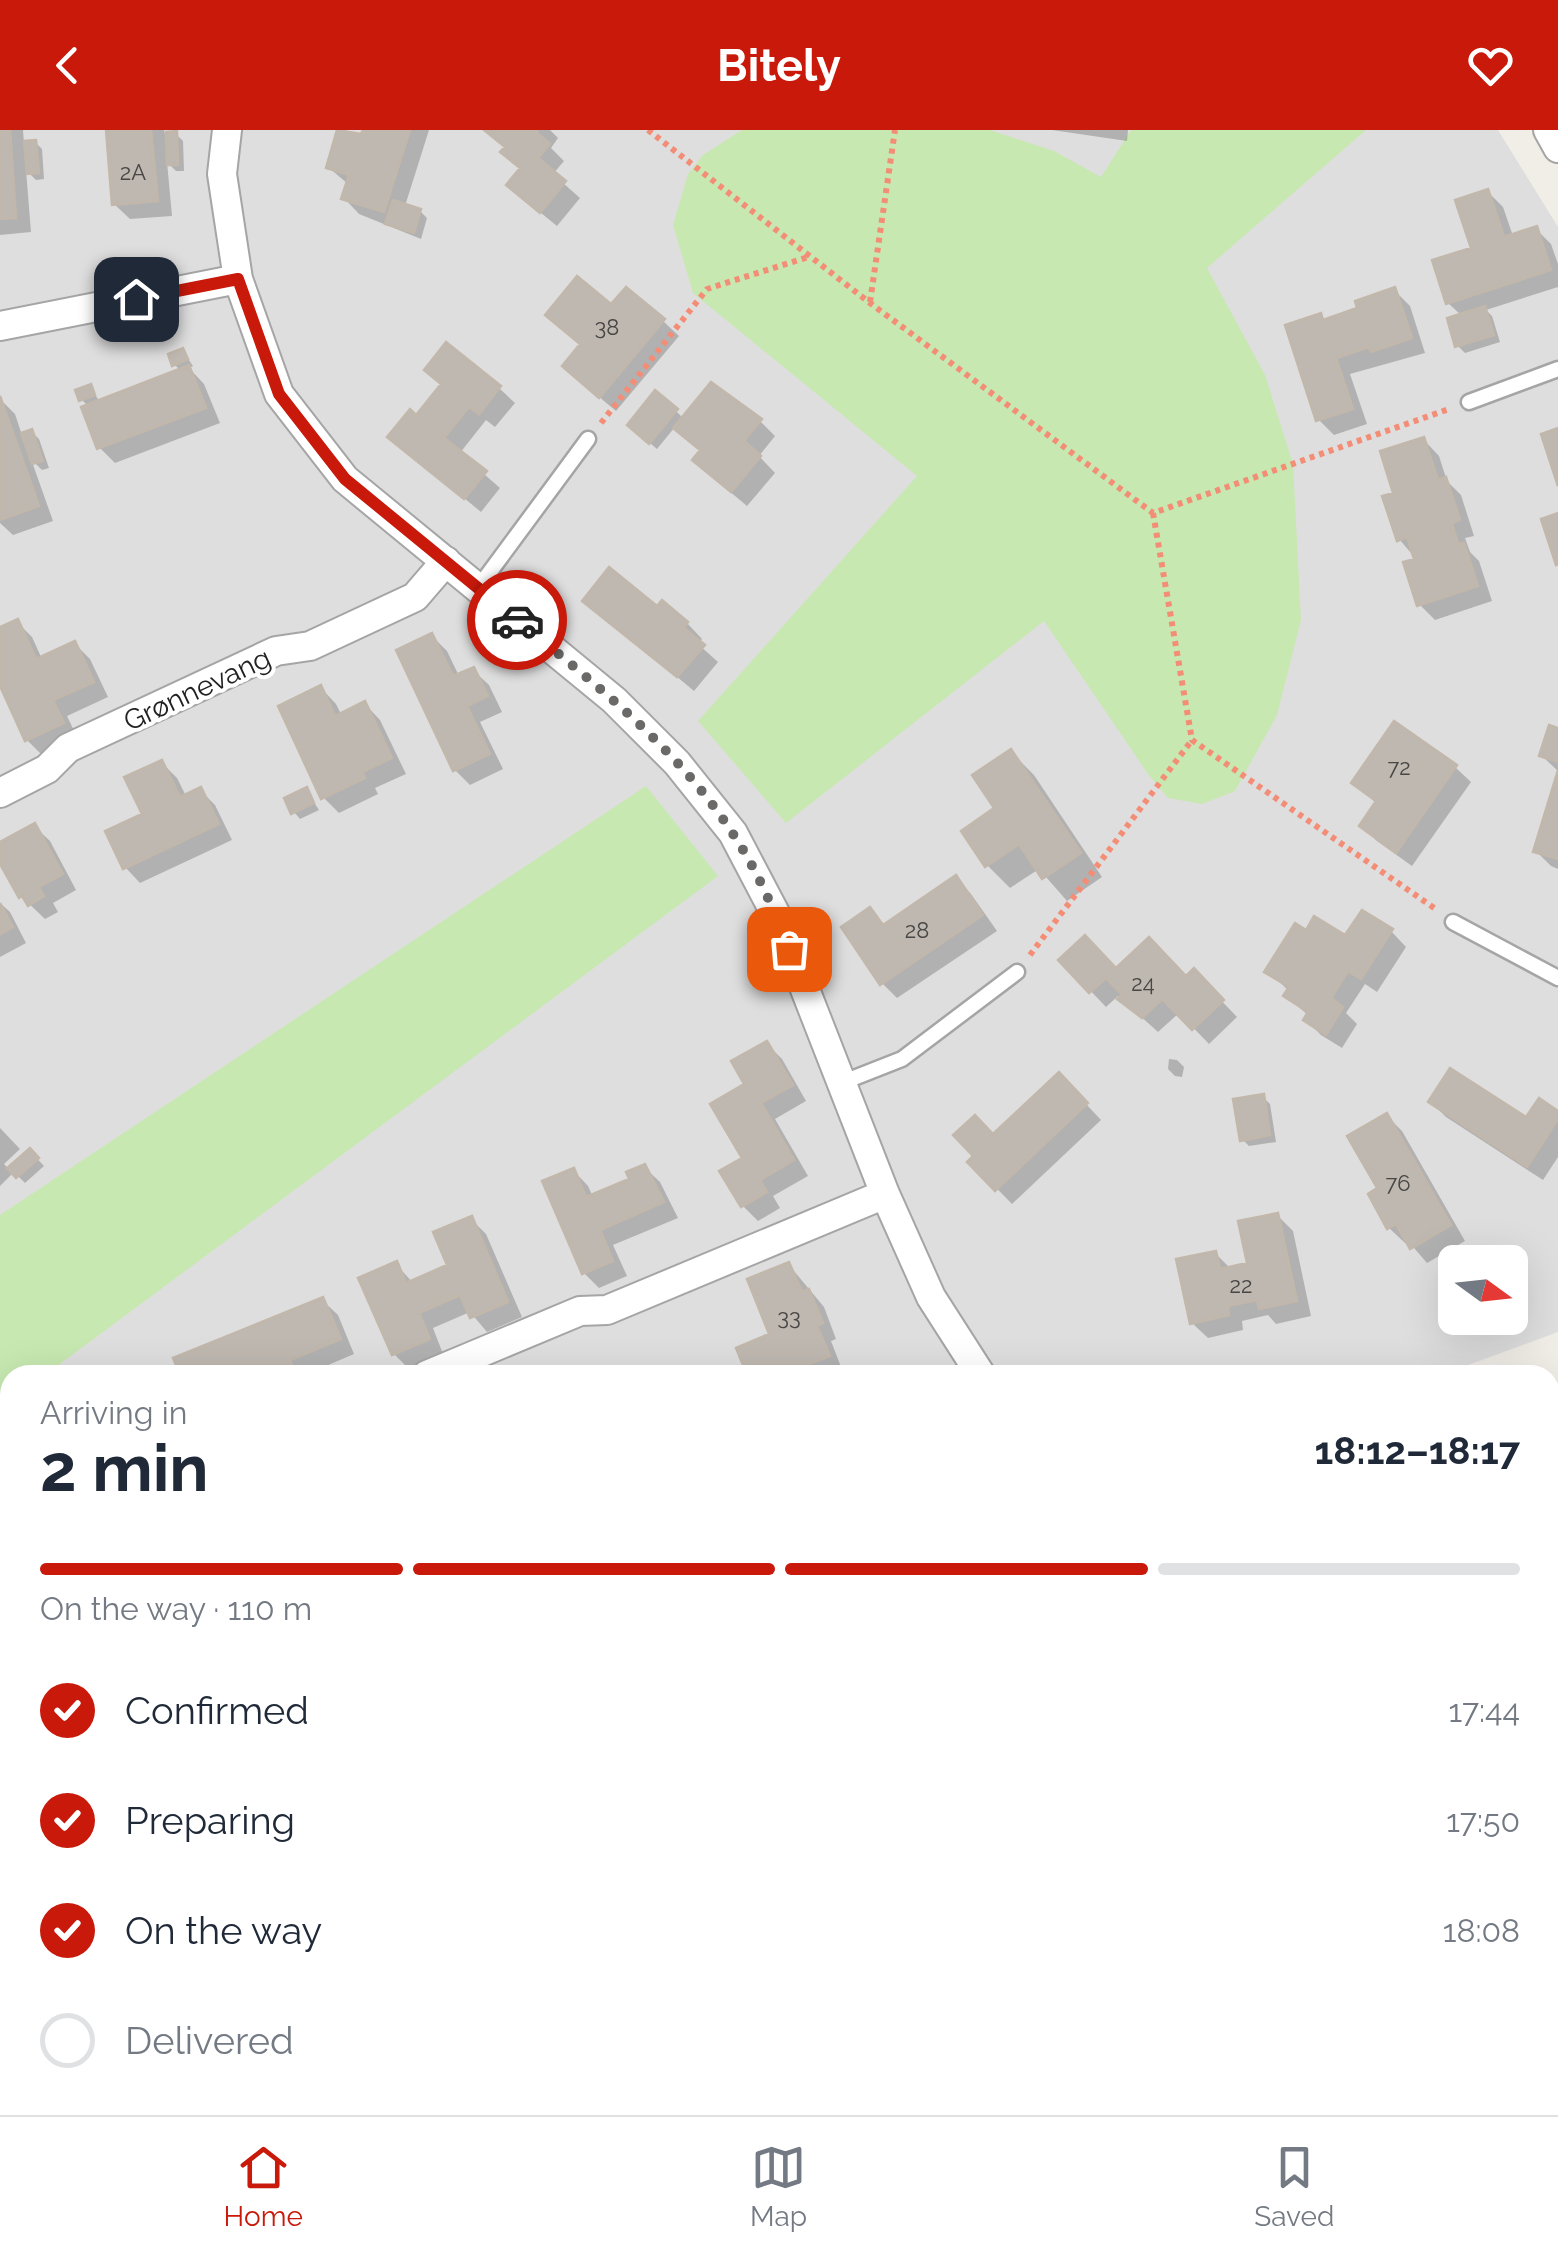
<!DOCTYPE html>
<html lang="en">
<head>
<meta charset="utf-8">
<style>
	:root { --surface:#fff; --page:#f2f2f3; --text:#1f2937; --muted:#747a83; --line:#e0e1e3; --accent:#c8190a }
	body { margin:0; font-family:Raleway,sans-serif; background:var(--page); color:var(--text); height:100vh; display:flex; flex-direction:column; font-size:38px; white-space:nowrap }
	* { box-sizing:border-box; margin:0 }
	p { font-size:32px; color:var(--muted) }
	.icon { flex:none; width:55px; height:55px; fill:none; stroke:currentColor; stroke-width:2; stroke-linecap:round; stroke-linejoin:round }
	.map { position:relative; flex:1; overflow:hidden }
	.drawer { position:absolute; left:0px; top:1235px; width:1560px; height:750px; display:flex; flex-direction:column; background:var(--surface); border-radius:30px 30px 0 0; box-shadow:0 10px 40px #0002 }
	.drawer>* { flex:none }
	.needle { width:65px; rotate:105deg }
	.fabs { position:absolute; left:1438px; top:1115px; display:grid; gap:20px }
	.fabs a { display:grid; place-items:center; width:90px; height:90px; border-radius:15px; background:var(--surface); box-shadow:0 10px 40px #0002; font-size:50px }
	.pin { position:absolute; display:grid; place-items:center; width:85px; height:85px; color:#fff; margin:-42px; border-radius:20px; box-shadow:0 5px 15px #0006 }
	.courier { position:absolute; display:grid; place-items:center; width:100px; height:100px; margin:-50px; border:8px solid #c8190a; border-radius:50%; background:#fff; color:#222; box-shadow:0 2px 12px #0007 }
	.summary em { font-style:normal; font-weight:700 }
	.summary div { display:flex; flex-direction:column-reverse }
	.summary { display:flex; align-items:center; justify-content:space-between; height:170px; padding:0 40px }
	h1 { font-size:65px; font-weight:700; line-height:75px }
	.bar { display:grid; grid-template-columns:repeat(4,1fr); gap:15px 10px; align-content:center; height:120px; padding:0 40px }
	.bar i { height:12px; border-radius:8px; background:var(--line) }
	.bar .active { background:var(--accent) }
	.bar p { grid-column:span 4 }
	ol { padding:0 40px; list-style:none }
	li { display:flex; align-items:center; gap:30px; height:110px }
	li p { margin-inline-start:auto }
	li .icon { padding:10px; border-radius:50%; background:var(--accent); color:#fff; stroke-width:4 }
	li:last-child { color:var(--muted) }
	li i { width:55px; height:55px; border:5px solid var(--line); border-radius:50% }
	header { display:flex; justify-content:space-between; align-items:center; height:130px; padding:0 40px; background:var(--accent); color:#fff; font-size:45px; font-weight:700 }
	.tabs { display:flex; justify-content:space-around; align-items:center; height:140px; border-top:2px solid var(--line); background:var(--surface); font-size:28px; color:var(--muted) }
	.tabs a { display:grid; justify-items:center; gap:5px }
	.tabs .active { color:var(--accent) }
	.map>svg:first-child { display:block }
	.residential { fill:#dfdede; fill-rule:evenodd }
	.grass { fill:#c7e8b1 }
	.forest { fill:#a9ce9f }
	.shadow { fill:#0003 }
	.building { fill:#beb8b1; stroke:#c2b7ab; stroke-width:2.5 }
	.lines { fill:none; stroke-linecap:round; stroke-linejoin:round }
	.lane-casing { stroke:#a5a5a5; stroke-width:19 }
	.street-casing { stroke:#a5a5a5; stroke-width:32 }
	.path { stroke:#f38d76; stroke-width:6; stroke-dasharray:5 5; stroke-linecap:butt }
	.lane { stroke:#fff; stroke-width:14 }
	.street { stroke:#fff; stroke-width:28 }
	.done { stroke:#6a6967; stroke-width:10; stroke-dasharray:0 18 }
	.route { stroke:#c8190a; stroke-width:12 }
	.labels { text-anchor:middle; stroke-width:8; stroke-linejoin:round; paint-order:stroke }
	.number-label { font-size:22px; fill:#484745 }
	.street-label { font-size:28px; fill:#212121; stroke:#fff }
</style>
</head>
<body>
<header><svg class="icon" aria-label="back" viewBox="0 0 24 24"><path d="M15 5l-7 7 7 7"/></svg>Bitely<svg class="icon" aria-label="heart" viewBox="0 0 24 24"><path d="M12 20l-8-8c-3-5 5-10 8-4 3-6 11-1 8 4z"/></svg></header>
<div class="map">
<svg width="1558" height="1985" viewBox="0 0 1558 1985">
	<rect width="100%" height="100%" fill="#f1eee8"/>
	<!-- residential -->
	<path class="residential" d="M0 0H1498L1558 97V1202L1441 1245H10V1523H0ZM1455 1132H1510V1188H1455Z"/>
	<!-- grass -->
	<path class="grass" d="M742 0H990L1054 21 1101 47 1131 0H1366L1207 138 1265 245 1293 334 1301 490 1277 585 1235 661 1202 674 1168 668 1148 644 1044 491 786 693 698 591 917 346 693 163 673 95 688 44 703 25Z
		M646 656 718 746 45 1245H10V1271L0 1278V1085Z
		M1558 1398V1655H1550V1400Z
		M10 1552V1694H0V1553Z
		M1342 1975H1515L1514 1985H1341Z"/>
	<!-- forest -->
	<path class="forest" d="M1550 1655H1558V1923L1550 1968Z
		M0 1694H10V1794L0 1799Z
		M617 1975H804L797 1985H618Z
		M1229 1975H1342L1341 1985H1229Z"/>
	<!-- shadow -->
	<path class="shadow" d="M0 0H23L24 13 35 12 42 19 44 49 36 50 26 40 31 102 0 105Z
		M108 0H164L165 4H176L183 11 184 41H176L167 32 172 86 130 89 114 74Z
		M340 0 363 7 365 0H429L405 76 420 81 427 88 421 109 359 84 344 68 348 54 328 37Z
		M486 0H550L558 8 551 18 564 31 553 44 580 68 557 96 525 70 522 40 503 22 506 18Z
		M1052 0H1128L1127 11Z
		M1488 62 1503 77 1513 106 1536 99 1551 114 1558 134V157L1486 180 1492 186 1500 212 1465 223 1458 216 1462 186 1448 173 1474 119Z
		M1394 160 1410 176 1425 223 1350 244 1367 294 1334 305 1319 290 1320 186 1326 192 1360 180Z
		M612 178 663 191 679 206 616 281 580 251Z
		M183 221 193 236 189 238 204 254 220 293 115 333 100 318 84 278 89 277 81 269 90 257 100 272 181 241 174 234Z
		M443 256 499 258 515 273 495 297 486 290 460 323 500 358 481 382 390 307 417 288Z
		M0 269 15 284 22 305 32 302 39 309 49 338 42 340 31 329 53 391 13 405 0 393Z
		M676 281 684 289 760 291 775 306 759 326 775 343 747 376 710 345 702 322 675 297 657 319 637 302Z
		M1424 310 1439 326 1447 351 1461 365 1474 406 1465 408 1470 422 1479 431 1492 471 1435 490 1419 474 1417 430 1399 409 1396 365Z
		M586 471 657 480 687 493 702 509 698 514 718 532 694 561Z
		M17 492 32 507 42 529 75 514 90 529 108 567 67 586 78 609 42 625 27 610 0 550V499Z
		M432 506 447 521 459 546 473 540 489 555 502 582 480 592 503 639 470 655 455 640Z
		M321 558 336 574 342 586 365 574 380 590 406 644 375 658 378 664 339 683 324 668Z
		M1558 600V641L1542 626Z
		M1011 622 1034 645 1102 747 1067 771 1039 739 1010 758 987 735Z
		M162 633 177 648 186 666 200 660 215 675 232 710 140 753 125 737Z
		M1455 637 1471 652 1412 736 1377 711 1362 696 1377 674 1354 653Z
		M1558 649V739L1551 736 1536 721Z
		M306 660 319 680 300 689 294 682Z
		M34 696 50 711 76 760 53 773 58 782 45 789 21 766 0 728V715Z
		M956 748 971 764 997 801 897 868 882 853 870 780 886 796Z
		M0 773 10 782 26 813 0 827Z
		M1391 801 1406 817 1377 862 1365 854 1346 883 1357 894 1342 918 1321 905 1306 890 1309 886 1286 866 1289 861 1268 841 1307 803 1346 809Z
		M1062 831 1186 849 1194 842 1237 887 1209 914 1179 883 1158 902 1118 866 1106 877Z
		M767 914 782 929 806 971 775 989 808 1046 773 1066 780 1078 758 1091 743 1076 745 1029Z
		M1169 929 1177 930 1184 937 1182 947 1175 946 1168 939Z
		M1059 945 1101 990 1012 1074 971 1032Z
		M1263 967 1270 974 1276 1012 1249 1016 1242 1009Z
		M1431 972 1527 991 1558 984V1027L1543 1050 1446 987Z
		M1387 986 1402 1001 1465 1111 1427 1133 1408 1111 1405 1113 1389 1098 1380 1059Z
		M0 998 20 1019 4 1034 9 1039 30 1021 44 1036 25 1053 14 1042 0 1056Z
		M644 1037 660 1052 678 1088 613 1115 627 1146 599 1158 584 1143 573 1040 588 1056 593 1067 633 1051Z
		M1277 1085 1293 1101 1311 1186 1276 1194 1268 1185 1242 1191 1243 1200 1208 1208 1192 1193 1215 1123 1231 1139 1250 1135Z
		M471 1089 486 1104 522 1187 487 1202 470 1182 433 1198 443 1224 409 1239 394 1224 396 1134 413 1153 450 1137Z
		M789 1135 824 1177 836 1209 831 1211 843 1242 834 1245H749L772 1206Z
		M322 1170 338 1185 354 1224 305 1245H183Z
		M10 1376V1475L0 1466 3 1437 0 1436V1385L5 1387Z
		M1112 1975H1220V1985H1122Z"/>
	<!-- building -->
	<path class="building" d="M0 0H10L16 88 0 89Z
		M106 0H151L158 71 112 75Z
		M337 0 361 4 363 0H410L384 82 341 69 349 45 326 38Z
		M484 0H538L536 2 550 14 538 28 566 51 540 83 506 55 520 38 500 22 505 17Z
		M177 1 178 35H167L166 2Z
		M36 10 39 43 27 44 24 11Z
		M1488 59 1504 107 1537 96 1551 140 1446 174 1432 130 1471 118 1455 70Z
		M393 70 421 79 414 103 385 94Z
		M577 146 611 174 626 157 665 189 599 268 562 236 580 214 545 185Z
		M1395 157 1412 208 1371 222 1369 217 1336 228 1353 279 1316 291 1285 195 1321 183 1323 190 1357 178 1355 171Z
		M1485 176 1494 205 1455 217 1447 188Z
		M446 212 501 256 479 284 469 277 444 308 487 341 464 369 387 307 410 279 416 285 441 254 424 240Z
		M183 218 188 229 172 236 168 224Z
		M189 235 206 278 97 319 81 277Z
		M711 252 762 289 744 311 761 326 731 362 692 330 700 320 673 298Z
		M91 254 95 265 79 271 75 260Z
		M655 260 678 279 649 314 627 295Z
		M0 266 39 376 0 390Z
		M1558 298V356L1541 304Z
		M32 299 43 331 32 334 21 303Z
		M1424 307 1438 350 1446 347 1460 390 1452 393 1458 414 1464 413 1478 456 1417 476 1403 432 1414 429 1407 407 1397 411 1382 366 1393 363 1380 321Z
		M1558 383V434L1556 435 1541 389Z
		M609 437 657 476 662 470 688 492 684 498 705 515 677 547 582 471Z
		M18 489 36 529 75 511 94 552 53 570 64 593 25 611 0 556V497Z
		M432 503 453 546 474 537 488 566 467 576 490 624 453 641 396 520Z
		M321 555 335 586 365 571 392 628 362 642 365 648 321 669 278 576Z
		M1394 591 1457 635 1396 723 1359 696 1376 671 1351 653Z
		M1549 595 1558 598V632L1539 626Z
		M1011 619 1081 723 1042 749 1019 714 985 737 961 701 994 678 972 645Z
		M162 630 180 667 201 657 219 694 123 739 105 701 142 684 124 647Z
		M1558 640V729L1533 722Z
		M307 657 314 673 291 684 284 668Z
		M35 693 63 744 39 757 44 766 28 776 22 766 19 768 0 734V712Z
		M956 745 983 785 880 855 841 797 870 777 883 795Z
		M0 773 13 797 0 804Z
		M1362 780 1393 799 1361 849 1348 841 1331 868 1343 877 1326 905 1303 890 1308 882 1283 866 1289 857 1264 842 1295 793 1306 800 1314 786 1345 805Z
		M1085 805 1116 838 1149 807 1186 846 1194 838 1224 870 1192 900 1162 869 1142 888 1117 869 1122 865 1106 848 1089 863 1058 830Z
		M767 911 793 955 761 973 794 1030 760 1050 767 1062 741 1077 719 1041 742 1028 710 974 744 954 731 931Z
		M1450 938 1526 987 1539 968 1558 981V989L1527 1037 1428 972Z
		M1059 942 1088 973 995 1061 967 1032 973 1026 953 1005 975 985 993 1004Z
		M1264 964 1270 1005 1240 1011 1233 969Z
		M1387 983 1451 1095 1410 1119 1396 1094 1387 1099 1368 1064 1377 1058 1347 1006Z
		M30 1018 39 1028 16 1048 7 1038Z
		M645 1034 664 1072 600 1100 613 1131 582 1144 542 1051 574 1038 586 1067 629 1049 626 1042Z
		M1278 1083 1297 1171 1259 1179 1257 1170 1228 1176 1229 1185 1190 1194 1176 1129 1216 1121 1220 1139 1247 1133 1238 1091Z
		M472 1086 508 1172 470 1188 460 1165 419 1183 430 1209 392 1225 358 1148 397 1131 406 1153 447 1135 433 1102Z
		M789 1132 802 1162 809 1159 823 1193 817 1196 830 1226 786 1243 785 1238 780 1240 782 1245H747L736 1218 769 1204 747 1149Z
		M323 1167 341 1209 290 1230 296 1245H180L173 1228Z
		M10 1369V1468L0 1464 3 1429 0 1428V1383L4 1384Z
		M1116 1975H1196L1195 1981Z"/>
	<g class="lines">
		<defs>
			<path id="lane" d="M1469 272 1558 239
				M478 458 588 309
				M1453 792 1558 848
				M841 953 902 929 1017 842
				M1016 1975 1017 1985"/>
			<path id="street" d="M227 0 222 44 238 149 279 264 345 349 614 570 677 633 733 703 776 785 885 1064 931 1167 981 1245
				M1548 0 1558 18
				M0 196 238 149
				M0 663 47 639 68 618 276 521 310 516 415 467 446 431
				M427 1245 580 1181 607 1180 885 1064
				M0 1288 10 1294
				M1550 1374 1558 1372"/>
		</defs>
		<!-- lane casing -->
		<use href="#lane" class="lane-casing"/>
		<!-- street casing -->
		<use href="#street" class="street-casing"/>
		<!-- path -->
		<path class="path" d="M648 0 870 173 1153 383 1449 279
			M870 172 895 0
			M601 293 707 159 808 127
			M1153 383 1192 610 1437 780
			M1030 825 1192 610
			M0 1537H10
			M1550 1648 1558 1649"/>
		<!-- lane -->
		<use href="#lane" class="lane"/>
		<!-- street -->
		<use href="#street" class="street"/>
	</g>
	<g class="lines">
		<!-- done -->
		<path class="done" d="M517 490C594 553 675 616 731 701 755 736 774 779 789 819"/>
		<!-- route -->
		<path class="route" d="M136 169 238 149 279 264 345 349 517 490"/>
	</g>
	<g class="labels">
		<!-- number labels -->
		<g class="number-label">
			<text x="133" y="50">2A</text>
			<text x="607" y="205">38</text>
			<text x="1399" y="645">72</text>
			<text x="917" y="808">28</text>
			<text x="1143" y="861">24</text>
			<text x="1398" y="1061">76</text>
			<text x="1241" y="1163">22</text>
			<text x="789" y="1195">33</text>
		</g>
		<!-- street labels -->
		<g class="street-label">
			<text transform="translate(197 559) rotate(-25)" y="10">Grønnevang</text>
		</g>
	</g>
</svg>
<div class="fabs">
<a><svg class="needle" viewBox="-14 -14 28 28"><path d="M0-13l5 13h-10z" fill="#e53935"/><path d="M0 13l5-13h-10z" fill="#747a83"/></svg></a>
</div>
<div class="pin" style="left:789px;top:819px;background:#ea580c"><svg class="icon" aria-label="bag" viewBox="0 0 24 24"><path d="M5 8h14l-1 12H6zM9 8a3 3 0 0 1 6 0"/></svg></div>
<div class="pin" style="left:136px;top:169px;background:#1f2937"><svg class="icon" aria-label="home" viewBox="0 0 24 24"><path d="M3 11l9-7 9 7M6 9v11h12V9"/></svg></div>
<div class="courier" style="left:517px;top:490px"><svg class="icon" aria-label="car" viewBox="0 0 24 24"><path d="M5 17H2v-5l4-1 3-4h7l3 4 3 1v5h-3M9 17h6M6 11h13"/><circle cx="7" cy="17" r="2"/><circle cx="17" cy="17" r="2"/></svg></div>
<section class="drawer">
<div class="summary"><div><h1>2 min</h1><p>Arriving in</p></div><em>18:12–18:17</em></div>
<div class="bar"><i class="active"></i><i class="active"></i><i class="active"></i><i></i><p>On the way · 110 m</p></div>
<ol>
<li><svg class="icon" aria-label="check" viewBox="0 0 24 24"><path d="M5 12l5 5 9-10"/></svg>Confirmed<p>17:44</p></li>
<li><svg class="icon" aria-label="check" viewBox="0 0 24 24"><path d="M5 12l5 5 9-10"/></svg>Preparing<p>17:50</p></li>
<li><svg class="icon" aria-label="check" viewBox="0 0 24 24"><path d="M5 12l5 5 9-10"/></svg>On the way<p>18:08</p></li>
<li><i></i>Delivered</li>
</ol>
</section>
</div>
<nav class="tabs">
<a class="active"><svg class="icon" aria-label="home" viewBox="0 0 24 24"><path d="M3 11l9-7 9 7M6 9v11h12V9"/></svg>Home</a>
<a><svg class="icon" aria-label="map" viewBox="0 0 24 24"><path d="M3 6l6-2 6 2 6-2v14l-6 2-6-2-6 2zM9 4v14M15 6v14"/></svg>Map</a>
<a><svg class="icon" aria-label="saved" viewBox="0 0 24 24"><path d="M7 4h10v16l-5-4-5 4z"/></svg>Saved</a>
</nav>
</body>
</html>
